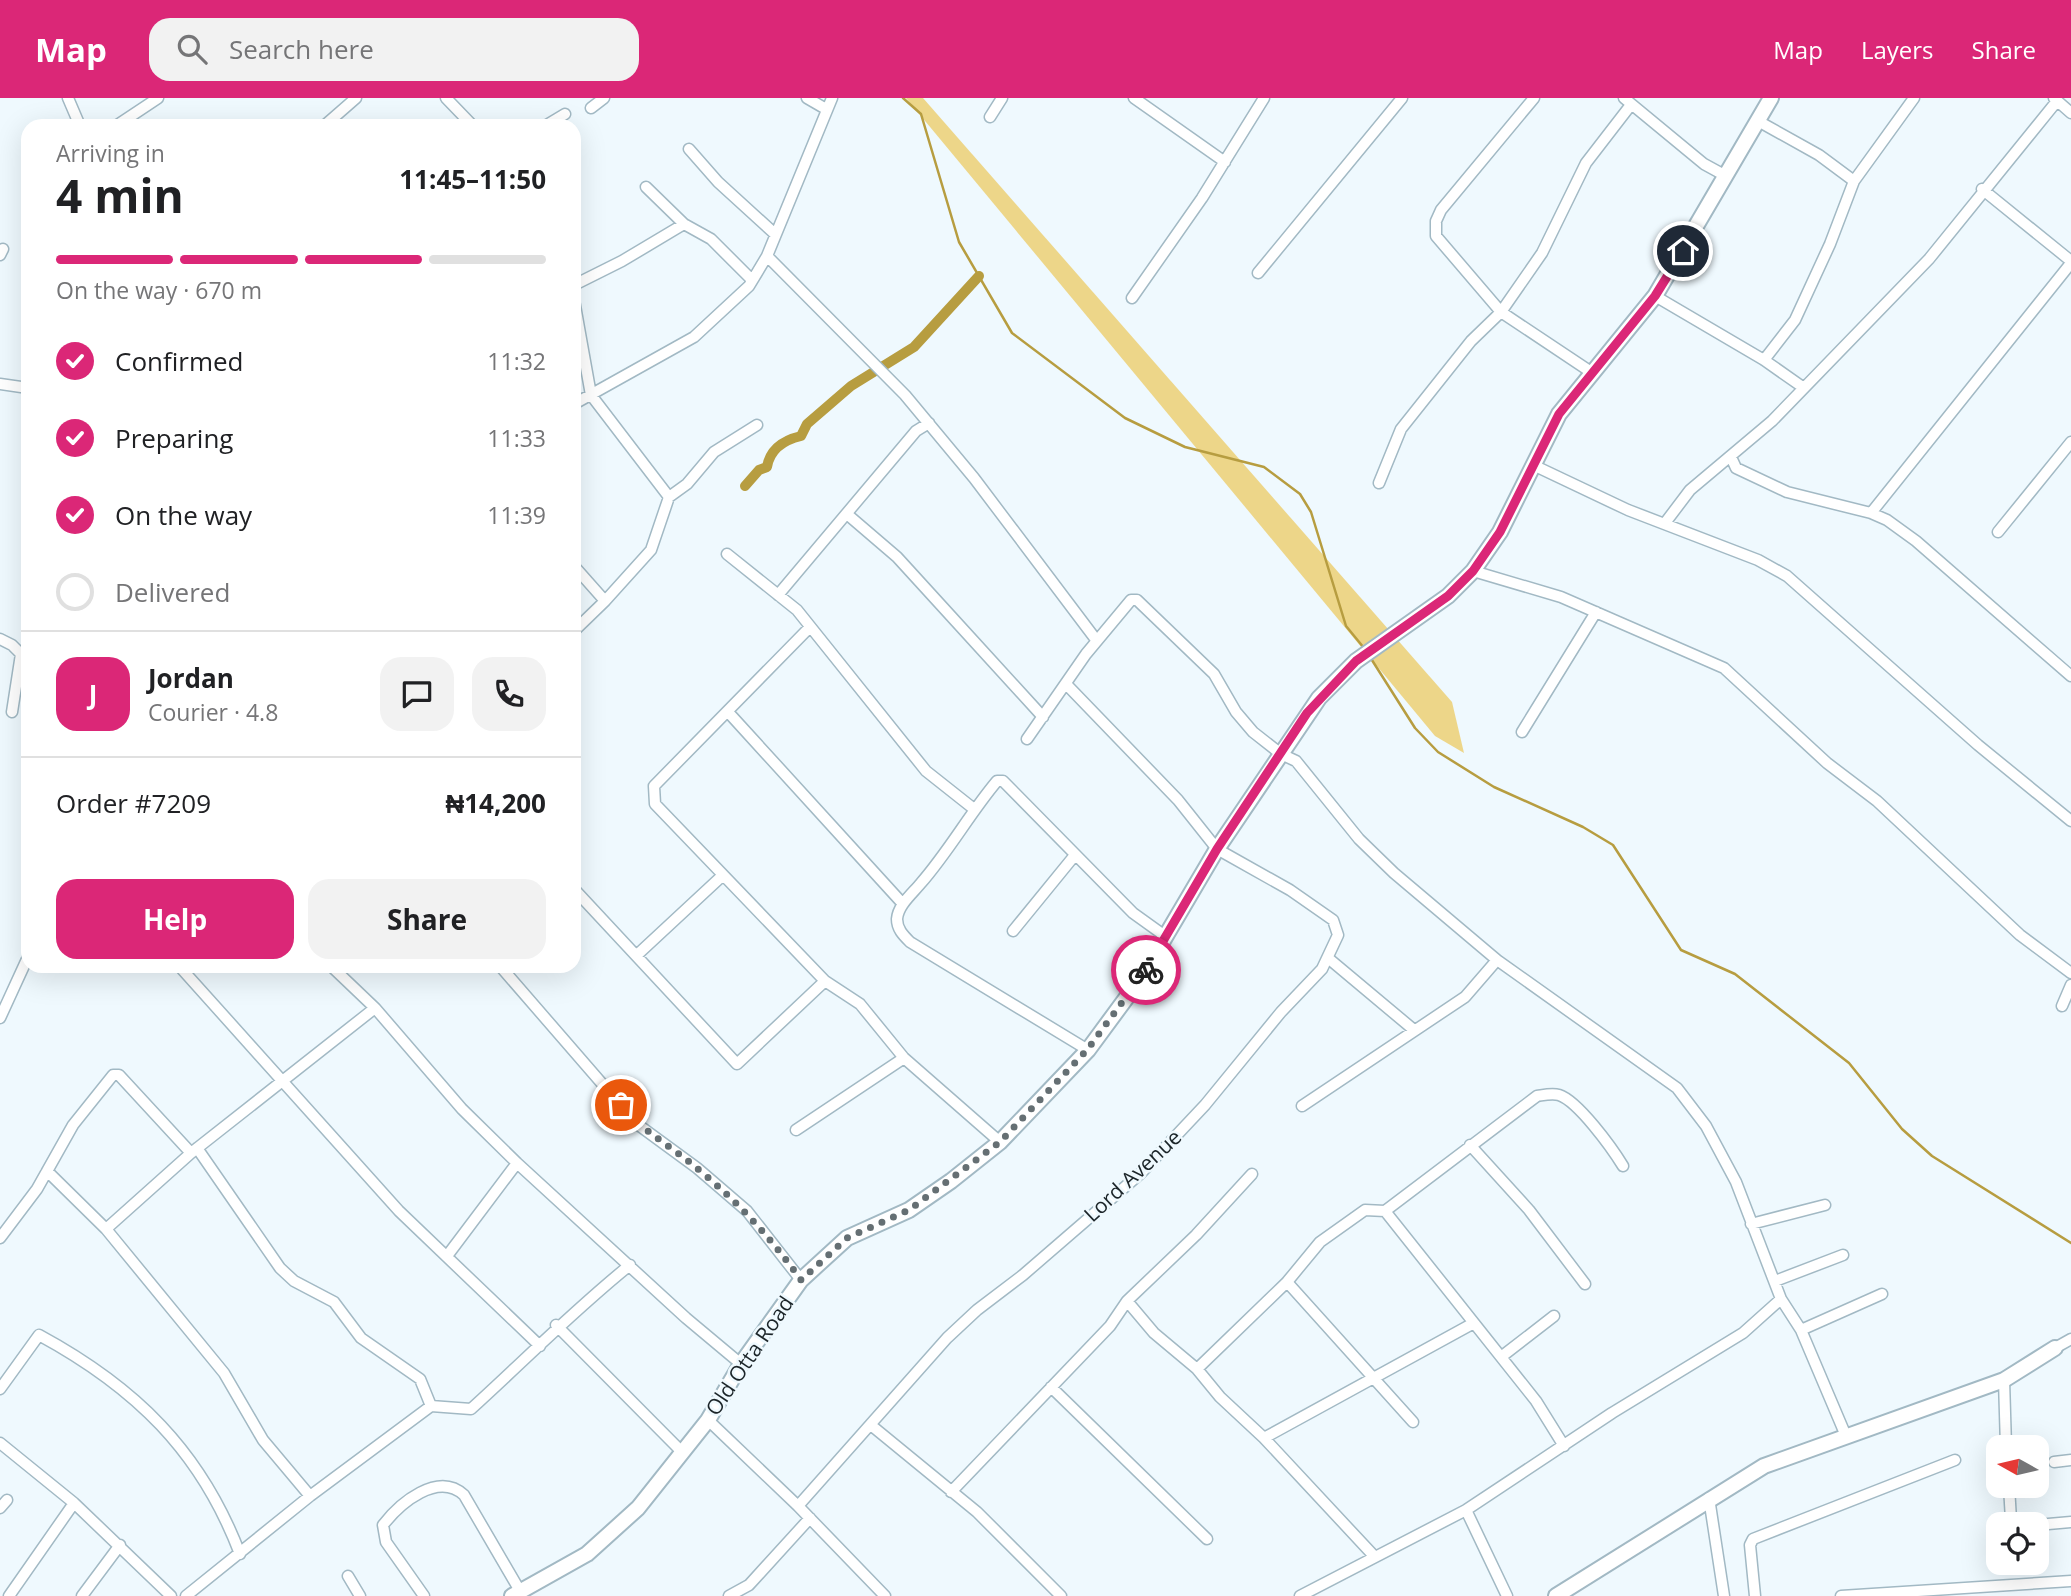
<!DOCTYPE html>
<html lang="en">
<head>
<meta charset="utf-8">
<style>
	:root { --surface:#fff; --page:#f2f2f2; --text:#202124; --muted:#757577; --line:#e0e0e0; --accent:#db2777 }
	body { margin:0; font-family:"Open Sans",sans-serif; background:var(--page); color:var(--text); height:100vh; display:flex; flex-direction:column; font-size:26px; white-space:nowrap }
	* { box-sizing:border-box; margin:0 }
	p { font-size:23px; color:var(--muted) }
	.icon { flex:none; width:38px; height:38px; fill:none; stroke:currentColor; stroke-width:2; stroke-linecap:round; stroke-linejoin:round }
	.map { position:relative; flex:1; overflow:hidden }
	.details { position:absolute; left:21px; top:21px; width:560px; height:854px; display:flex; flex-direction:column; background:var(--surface); border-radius:21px; box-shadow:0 7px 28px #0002 }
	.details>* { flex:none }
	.needle { width:46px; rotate:278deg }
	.controls { position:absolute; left:1986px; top:1337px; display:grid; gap:14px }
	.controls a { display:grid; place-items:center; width:63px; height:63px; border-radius:14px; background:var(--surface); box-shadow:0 7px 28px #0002; font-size:35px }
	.pin { position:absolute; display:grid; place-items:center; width:60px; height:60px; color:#fff; margin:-30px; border:4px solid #fff; border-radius:50%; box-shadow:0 2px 7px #0007 }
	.courier { position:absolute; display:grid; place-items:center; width:70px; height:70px; margin:-35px; border:5px solid #db2777; border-radius:50%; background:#fff; color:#222; box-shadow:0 2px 9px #0007 }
	.overview em { font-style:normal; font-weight:700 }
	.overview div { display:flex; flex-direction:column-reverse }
	.overview { display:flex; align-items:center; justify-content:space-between; height:119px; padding:0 35px }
	h1 { font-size:46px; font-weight:700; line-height:52px }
	.bar { display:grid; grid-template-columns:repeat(4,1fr); gap:10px 7px; align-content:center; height:84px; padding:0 35px }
	.bar i { height:9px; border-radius:5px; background:var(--line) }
	.bar .selected { background:var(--accent) }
	.bar p { grid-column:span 4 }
	.line { display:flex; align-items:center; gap:18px; padding:0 35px; border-top:2px solid var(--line) }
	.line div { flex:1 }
	.round { display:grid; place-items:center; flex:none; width:74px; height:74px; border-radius:21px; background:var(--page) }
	ol { padding:0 35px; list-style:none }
	li { display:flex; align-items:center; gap:21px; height:77px }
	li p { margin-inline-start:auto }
	li .icon { padding:7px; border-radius:50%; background:var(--accent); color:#fff; stroke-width:4 }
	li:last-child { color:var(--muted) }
	li i { width:38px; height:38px; border:4px solid var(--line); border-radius:50% }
	.cta { display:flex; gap:14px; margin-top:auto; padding:14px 35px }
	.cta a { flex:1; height:80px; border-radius:21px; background:var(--accent); color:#fff; font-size:28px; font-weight:700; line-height:80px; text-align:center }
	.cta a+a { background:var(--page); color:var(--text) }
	header { display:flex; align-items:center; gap:42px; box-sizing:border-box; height:98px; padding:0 35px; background:var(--accent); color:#fff }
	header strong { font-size:33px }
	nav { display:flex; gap:38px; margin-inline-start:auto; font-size:24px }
	.search { width:490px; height:63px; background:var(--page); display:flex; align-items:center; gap:18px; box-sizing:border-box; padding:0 24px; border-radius:21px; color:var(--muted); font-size:26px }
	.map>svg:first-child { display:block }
	.green { fill:#edd689 }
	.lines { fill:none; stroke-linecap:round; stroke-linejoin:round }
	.stream { stroke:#b79d40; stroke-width:2.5 }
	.canal { stroke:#b79d40; stroke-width:10 }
	.street-casing { stroke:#a2b9c4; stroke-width:13 }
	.secondary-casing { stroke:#a2b9c4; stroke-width:18 }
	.street { stroke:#fff; stroke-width:10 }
	.secondary { stroke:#fff; stroke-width:14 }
	.done { stroke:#656f73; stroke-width:7; stroke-dasharray:0 12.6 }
	.route { stroke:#db2777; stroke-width:9 }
	.labels { text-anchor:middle; stroke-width:5; stroke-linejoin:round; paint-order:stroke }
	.street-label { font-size:21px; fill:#1b2428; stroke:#eff9fe }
</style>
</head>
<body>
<header>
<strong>Map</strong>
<div class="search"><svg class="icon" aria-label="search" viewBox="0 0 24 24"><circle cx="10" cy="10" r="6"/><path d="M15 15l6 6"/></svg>Search here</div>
<nav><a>Map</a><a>Layers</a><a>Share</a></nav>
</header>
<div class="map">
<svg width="2071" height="1498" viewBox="0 0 2071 1498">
	<rect width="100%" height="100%" fill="#eff9fe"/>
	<!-- green -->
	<path class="green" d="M906 0H923L1452 604 1464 655 1435 638Z"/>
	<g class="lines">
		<!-- stream -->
		<path class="stream" d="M903 0 921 16 959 144 1012 235 1125 320 1185 349 1264 369 1300 396 1311 414 1346 528 1364 550
			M1370 559 1415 630 1438 654 1494 689 1583 729 1613 747 1681 852 1735 876 1849 965 1902 1031 1932 1058 2071 1145"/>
		<!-- canal -->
		<path class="canal" d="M745 388 759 372 767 369C770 351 784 342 801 338L807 326 851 288 914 249 979 178"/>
		<defs>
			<path id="street" d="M68 0 80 28
				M446 0 473 28
				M807 0 826 11
				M1134 0 1225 64
				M1534 0 1441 112 1436 123V138L1501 214 1591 274
				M1624 0 1704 66 1726 78
				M2054 0 2071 15
				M591 10 604 0
				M990 19 1002 0
				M1758 23 1819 57 1854 83
				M116 28 158 0
				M324 28 356 0
				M545 28 565 16
				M689 51 718 84 775 136
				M646 89 684 126 711 141 752 182
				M1982 91 2071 163
				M0 157 3 151
				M767 158 905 297 974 380 1097 543
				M1258 175 1402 0
				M574 187 622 163 684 126
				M1655 198 1764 262 1804 290
				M1132 200 1202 100 1264 0
				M574 202 591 297 669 399
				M1764 262 1795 222 1830 146 1854 83 1914 0
				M0 286 28 290
				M574 306 694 239 749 188 767 158 832 0
				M1731 359 1736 370 1787 394 1871 415 1887 422 1916 443 2071 578
				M1533 367 1628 412 1758 462 1787 478 1978 647 2071 723
				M1379 385 1401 331 1471 243 1501 214 1542 155 1586 65 1630 8
				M1871 415 2071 165
				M848 417 897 459 1043 619
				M1665 425 1690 392 1772 323 1929 161 2057 3
				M1998 434 2071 344
				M727 456 797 512 926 673 974 711
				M574 468 605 503 574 533
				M1473 473 1561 499 1724 570 1827 665 1877 703 2020 837 2071 875
				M778 497 916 333 929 325
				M605 503 651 452 669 399 687 386 714 354 757 327
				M810 529 654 688 655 706 825 883 860 906 904 960 1000 1044
				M0 541 12 547 21 556 12 614
				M728 614 903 806
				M1522 634 1596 514
				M1027 641 1086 556 1131 502H1137L1214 576 1236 614 1253 634 1281 656 1296 663 1359 741 1394 775 1497 862 1677 990 1706 1028 1736 1084 1781 1201 1801 1232 1846 1338
				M574 791 737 966 825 883
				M1013 833 1075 757
				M638 856 722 778
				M1328 860 1414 932
				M331 868 375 910 462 1011 517 1065 686 1220 741 1266
				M500 868 637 1026 697 1070 747 1113 801 1182
				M180 869 399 1113 540 1248
				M2062 908 2071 887
				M0 920 28 859
				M1088 952 910 844C903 837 897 831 897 821 898 807 913 795 921 785 949 753 970 715 997 683H1003L1133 815 1165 838
				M1302 1008 1465 899 1497 862
				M796 1032 904 960
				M1470 1047 1529 1112 1585 1186
				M197 1050 280 1170 294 1183 334 1204 361 1240 420 1281 431 1308
				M47 1073 106 1131 224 1275 263 1342 310 1398
				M1385 1113 1536 1303 1564 1348
				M1751 1126 1825 1107
				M106 1131 191 1055 375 910
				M0 1140 37 1091 73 1027 113 977H119L191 1055
				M447 1158 517 1065
				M1775 1183 1843 1157
				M1287 1184 1413 1324
				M1127 1203 1154 1235 1197 1271 1220 1299 1264 1340 1374 1458
				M556 1227 682 1354
				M1801 1232 1882 1196
				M2055 1250 2071 1241
				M1501 1259 1554 1218
				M1197 1271 1287 1184 1320 1144 1365 1112 1385 1113 1537 998C1544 997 1552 995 1559 997 1578 1003 1612 1050 1623 1068
				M2004 1282 2006 1349
				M1051 1289 1207 1441
				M0 1291 39 1237C135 1289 201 1353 240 1456
				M708 1322 798 1408 885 1498
				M872 1328 977 1414 1061 1498
				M1264 1340 1472 1226
				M0 1345 74 1405 171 1498
				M2054 1364 2071 1362
				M2009 1388 2011 1422 2017 1426
				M951 1394 1110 1228 1127 1203 1196 1137 1252 1076
				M1709 1400 1724 1498
				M798 1408 947 1240 977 1212 1023 1177 1141 1075 1205 1007 1281 914 1322 871 1338 837 1333 822 1290 792 1217 751 1178 702 1066 586
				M0 1410 7 1402
				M1466 1412 1507 1498
				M2037 1427 2071 1424
				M348 1478 360 1498
				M9 1498 74 1405
				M82 1498 120 1447
				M186 1498 310 1398 431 1308 471 1311C525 1262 574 1212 630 1167
				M424 1498 386 1444 383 1427C400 1405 438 1373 464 1397L520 1493
				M729 1498 749 1487 810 1420
				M1300 1498 1466 1412 1612 1315 1743 1235 1781 1201
				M1755 1498 1750 1447 1753 1441 1955 1362
				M1841 1498 2071 1483"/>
			<path id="secondary" d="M512 1498 587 1456 638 1410 708 1322 741 1266 801 1182 847 1140 909 1112 951 1083 1000 1044 1088 952 1141 880 1217 751 1319 600 1356 563 1448 498 1473 473 1500 434 1559 316 1655 198 1771 0
				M1556 1498 1764 1368 2004 1282 2055 1250"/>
		</defs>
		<!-- street casing -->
		<use href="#street" class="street-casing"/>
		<!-- secondary casing -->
		<use href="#secondary" class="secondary-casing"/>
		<!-- street -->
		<use href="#street" class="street"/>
		<!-- secondary -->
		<use href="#secondary" class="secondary"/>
	</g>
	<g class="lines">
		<!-- done -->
		<path class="done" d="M621 1007C643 1034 673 1049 699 1072 739 1105 771 1140 801 1182L847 1140 909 1112 1000 1044 1087 952 1146 872"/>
		<!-- route -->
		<path class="route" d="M1146 872 1217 751 1307 615 1356 563 1448 498 1473 473 1500 434 1559 316 1655 198 1683 153"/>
	</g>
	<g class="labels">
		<!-- street labels -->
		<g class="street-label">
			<text transform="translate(1133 1078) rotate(-43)" y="7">Lord Avenue</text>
			<text transform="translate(750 1258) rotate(-56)" y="7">Old Otta Road</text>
		</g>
	</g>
</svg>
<div class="controls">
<a><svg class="needle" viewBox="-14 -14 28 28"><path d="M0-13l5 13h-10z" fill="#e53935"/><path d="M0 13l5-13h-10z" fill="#757577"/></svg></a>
<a><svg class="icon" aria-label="locate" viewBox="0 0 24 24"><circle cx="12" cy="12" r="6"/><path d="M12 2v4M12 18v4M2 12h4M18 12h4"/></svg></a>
</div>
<div class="pin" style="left:621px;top:1007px;background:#ea580c"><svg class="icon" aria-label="bag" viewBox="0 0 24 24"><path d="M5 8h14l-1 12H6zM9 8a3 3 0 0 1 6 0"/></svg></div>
<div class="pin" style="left:1683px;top:153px;background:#1f2937"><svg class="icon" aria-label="home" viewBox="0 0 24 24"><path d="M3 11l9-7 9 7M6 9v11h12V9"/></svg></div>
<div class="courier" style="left:1146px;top:872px"><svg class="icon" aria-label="bike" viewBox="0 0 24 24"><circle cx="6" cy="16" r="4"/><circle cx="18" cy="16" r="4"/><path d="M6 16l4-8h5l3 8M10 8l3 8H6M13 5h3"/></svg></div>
<section class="details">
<div class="overview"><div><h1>4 min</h1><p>Arriving in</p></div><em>11:45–11:50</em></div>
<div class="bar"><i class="selected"></i><i class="selected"></i><i class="selected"></i><i></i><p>On the way · 670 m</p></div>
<ol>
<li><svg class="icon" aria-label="check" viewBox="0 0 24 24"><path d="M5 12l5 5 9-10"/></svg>Confirmed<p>11:32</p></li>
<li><svg class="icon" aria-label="check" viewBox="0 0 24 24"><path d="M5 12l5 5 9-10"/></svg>Preparing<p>11:33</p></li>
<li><svg class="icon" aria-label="check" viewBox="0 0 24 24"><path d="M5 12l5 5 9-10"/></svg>On the way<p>11:39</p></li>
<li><i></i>Delivered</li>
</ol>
<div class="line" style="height:126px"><b class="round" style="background:var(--accent);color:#fff">J</b><div><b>Jordan</b><p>Courier · 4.8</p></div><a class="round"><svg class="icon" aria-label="chat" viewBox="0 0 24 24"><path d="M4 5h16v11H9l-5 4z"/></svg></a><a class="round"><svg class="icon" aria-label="phone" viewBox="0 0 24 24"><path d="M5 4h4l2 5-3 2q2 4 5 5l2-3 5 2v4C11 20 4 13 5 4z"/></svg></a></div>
<div class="line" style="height:91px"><div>Order #7209</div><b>₦14,200</b></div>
<div class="cta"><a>Help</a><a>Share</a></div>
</section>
</div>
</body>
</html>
